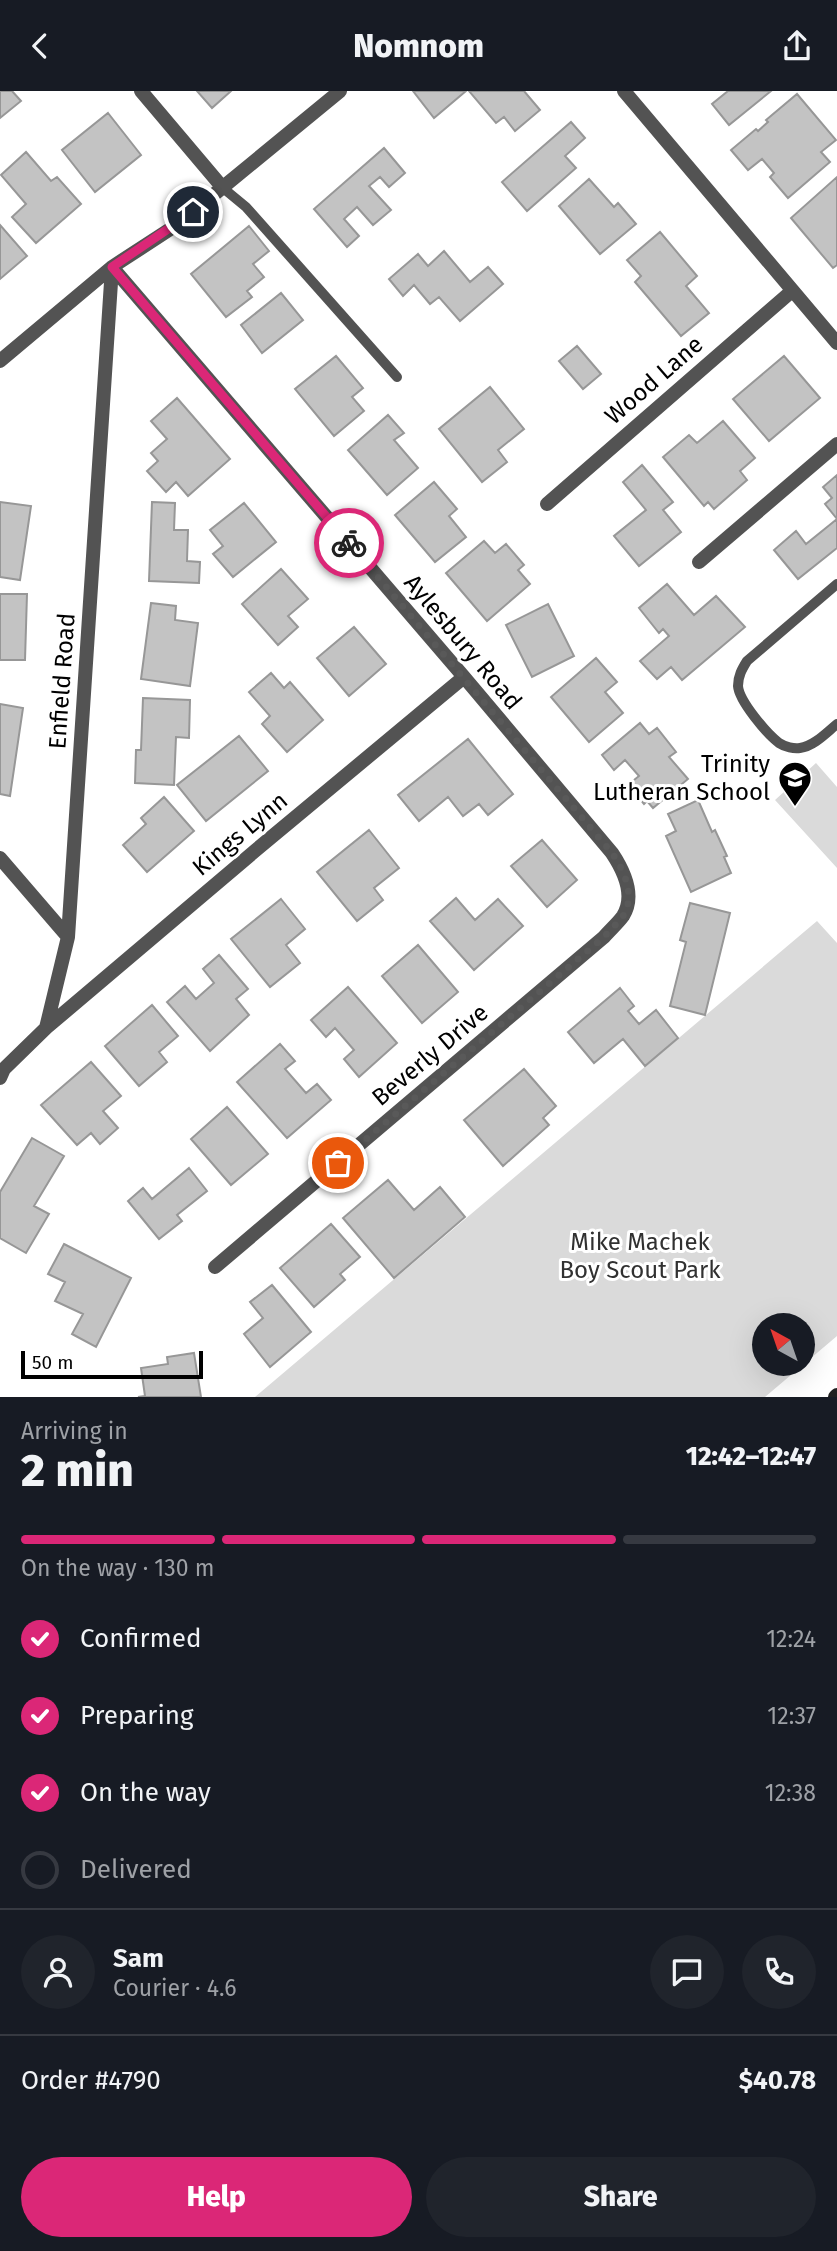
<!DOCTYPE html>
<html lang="en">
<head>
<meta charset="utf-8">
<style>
	:root { --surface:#171b24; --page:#20242c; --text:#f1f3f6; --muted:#9ea1a6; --line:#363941; --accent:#db2777 }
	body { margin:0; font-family:"Fira Sans",sans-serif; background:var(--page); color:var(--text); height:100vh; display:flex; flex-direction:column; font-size:26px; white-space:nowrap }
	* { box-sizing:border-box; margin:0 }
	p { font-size:23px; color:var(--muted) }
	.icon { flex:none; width:38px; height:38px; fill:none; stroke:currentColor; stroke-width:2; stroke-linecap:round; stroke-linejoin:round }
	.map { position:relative; height:1306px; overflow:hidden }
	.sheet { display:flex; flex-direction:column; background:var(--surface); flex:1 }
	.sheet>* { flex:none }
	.needle { width:46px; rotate:320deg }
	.fabs { position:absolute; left:752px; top:1222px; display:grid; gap:14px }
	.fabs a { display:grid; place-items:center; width:63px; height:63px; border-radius:50%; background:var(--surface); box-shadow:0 7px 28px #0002; font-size:35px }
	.scale { position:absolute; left:21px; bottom:18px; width:182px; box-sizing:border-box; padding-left:7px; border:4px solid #000; border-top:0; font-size:19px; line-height:24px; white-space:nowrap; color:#000; -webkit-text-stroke:5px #fff; paint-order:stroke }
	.pin { position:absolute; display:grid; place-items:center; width:60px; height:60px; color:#fff; margin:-30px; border:4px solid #fff; border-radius:50%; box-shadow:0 2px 7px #0007 }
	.courier { position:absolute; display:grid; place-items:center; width:70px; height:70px; margin:-35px; border:5px solid #db2777; border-radius:50%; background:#fff; color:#222; box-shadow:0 2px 9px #0007 }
	.overview em { font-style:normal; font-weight:800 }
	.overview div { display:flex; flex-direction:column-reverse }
	.overview { display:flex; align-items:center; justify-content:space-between; height:119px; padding:0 21px }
	h1 { font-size:46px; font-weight:800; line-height:52px }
	.bar { display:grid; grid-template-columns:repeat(4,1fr); gap:10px 7px; align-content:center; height:84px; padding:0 21px }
	.bar i { height:9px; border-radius:5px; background:var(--line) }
	.bar .on { background:var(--accent) }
	.bar p { grid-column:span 4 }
	.line { display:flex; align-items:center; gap:18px; padding:0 21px; border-top:2px solid var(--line) }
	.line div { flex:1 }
	.round { display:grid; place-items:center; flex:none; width:74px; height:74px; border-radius:37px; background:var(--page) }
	ol { padding:0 21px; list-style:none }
	li { display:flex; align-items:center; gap:21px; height:77px }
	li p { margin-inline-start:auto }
	li .icon { padding:7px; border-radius:50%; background:var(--accent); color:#fff; stroke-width:4 }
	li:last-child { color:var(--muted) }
	li i { width:38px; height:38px; border:4px solid var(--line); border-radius:50% }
	.button { display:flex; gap:14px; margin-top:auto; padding:14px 21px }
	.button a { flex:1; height:80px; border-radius:42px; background:var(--accent); color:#fff; font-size:28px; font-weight:800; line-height:80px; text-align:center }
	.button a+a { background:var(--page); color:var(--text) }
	header { display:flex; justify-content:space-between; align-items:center; height:91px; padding:0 21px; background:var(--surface); font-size:32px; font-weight:800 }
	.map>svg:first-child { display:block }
	.green { fill:#dadada; fill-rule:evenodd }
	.building { fill:#c3c3c3; stroke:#979797; stroke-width:2 }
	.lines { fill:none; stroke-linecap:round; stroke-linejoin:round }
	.lane { stroke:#535353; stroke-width:10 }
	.street { stroke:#535353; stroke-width:14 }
	.secondary { stroke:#202020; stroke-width:14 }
	.done { stroke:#595959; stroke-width:7; stroke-dasharray:0 12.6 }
	.route { stroke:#db2777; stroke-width:9 }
	.labels { text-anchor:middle; stroke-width:6; stroke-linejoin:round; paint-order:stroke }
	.street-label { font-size:24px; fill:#000; stroke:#fff }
	.poi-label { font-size:24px; fill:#000; stroke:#fff; text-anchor:end }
	.park-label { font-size:24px; fill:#313131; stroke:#fff }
</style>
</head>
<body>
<header><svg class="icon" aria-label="back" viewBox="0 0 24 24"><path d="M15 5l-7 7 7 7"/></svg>Nomnom<svg class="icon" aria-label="share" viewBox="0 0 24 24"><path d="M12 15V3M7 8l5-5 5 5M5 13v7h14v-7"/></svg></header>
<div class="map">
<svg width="837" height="1306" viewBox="0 0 837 1306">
	<rect width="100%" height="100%" fill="#fff"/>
	<!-- green -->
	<path class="green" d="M816 672 837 696V777L775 709Z
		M817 830 837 852V1245L765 1306H255ZM765 1234H803V1272H765Z"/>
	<!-- building -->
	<path class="building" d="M0 0H12L21 10 0 27Z
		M197 0H231L212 17Z
		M413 0H466L434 27Z
		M469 0H524L540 19 515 40 504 26 496 32Z
		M728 0H771L729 34 712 13Z
		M797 3 836 49 821 61 830 71 788 107 770 86 774 82 762 68 748 79 731 59 756 38 758 40 768 31 766 29Z
		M108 22 141 64 95 101 62 59Z
		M571 31 585 47 565 65 576 77 527 120 502 91Z
		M384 57 405 82 389 96 380 86 369 95 391 119 373 134 357 116 344 128 359 145 347 156 314 118Z
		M26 61 51 90 57 86 81 113 36 152 12 126 26 113 1 84Z
		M837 86V174L833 177 791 127Z
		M589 88 614 116 618 112 636 133 600 163 559 115Z
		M0 134 27 165 0 188Z
		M249 135 269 160 253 173 264 186 247 200 252 206 226 226 191 183Z
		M660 141 697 185 686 195 709 222 681 245 635 191 641 185 627 169Z
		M444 160 470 191 488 176 503 193 460 230 439 206 430 213 414 194 403 205 389 188 418 163 428 175Z
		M281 202 303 229 262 262 241 234Z
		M577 255 601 283 583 298 559 270Z
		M336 265 363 297 352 306 364 320 334 345 295 298Z
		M784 265 820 307 769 350 733 308Z
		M490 296 524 338 498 359 507 371 482 391 439 338Z
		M177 307 230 368 188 405 176 391 166 401 147 380 158 370 151 362 167 348 151 330Z
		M388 324 404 342 394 349 418 377 387 404 348 359Z
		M723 330 755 367 740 380 747 389 714 418 708 411 704 415 663 366 689 344 697 352Z
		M642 374 673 411 663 419 681 441 639 475 614 445 646 419 623 391Z
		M837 384V457L798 488 774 459 796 440 806 453 837 428 825 413 832 407 823 396Z
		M434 391 457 418 449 425 466 446 435 471 395 424Z
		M0 411 31 415 20 489 0 486Z
		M152 411 175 412 174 439H188L187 470 200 471 199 492 149 490Z
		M244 412 276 451 233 486 213 463 223 455 210 439Z
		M484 450 495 462 506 453 524 474 518 479 530 493 487 530 446 482Z
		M281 478 308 508 288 525 298 536 278 554 242 513Z
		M667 493 694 524 716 505 745 536 682 589 671 576 657 588 640 570 669 545 663 538 659 542 639 517Z
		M0 503H27L25 569H0Z
		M151 512 176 515 175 529 198 532 190 595 141 588Z
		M548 513 574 565 532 586 506 534Z
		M354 536 386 573 349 605 317 567Z
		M596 567 617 591 605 601 623 622 589 651 551 606Z
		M271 582 284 597 290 591 323 629 287 661 262 633 270 625 249 601Z
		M143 607 190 609 189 647 176 646 174 694 135 692 136 659H141Z
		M0 613 23 617 10 705 0 703Z
		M640 632 649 643 657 637 676 661 669 666 688 688 653 717 647 710 644 713 628 694 639 685 625 669 614 679 602 664Z
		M239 645 268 680 206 730 177 694Z
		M468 648 513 703 488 724 479 713 463 725 448 706 419 730 398 704Z
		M164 706 194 740 147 781 123 754 146 733 141 727Z
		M698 709 712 741 715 739 727 765 724 766 731 782 691 801 666 745 676 740 668 723Z
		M369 739 399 777 374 797 383 809 357 830 317 781Z
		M542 749 577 789 547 816 511 775Z
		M456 807 475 829 498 808 523 835 474 879 430 830Z
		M281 808 305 838 286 854 300 872 270 896 231 848Z
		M690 812 730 822 705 924 670 915 686 851 680 849Z
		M418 854 458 901 422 932 382 885Z
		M219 864 248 898 236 908 249 924 210 960 167 911 185 895 196 908 214 892 203 878Z
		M348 896 397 952 359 986 344 968 354 959 335 937 326 946 311 929Z
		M620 897 634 915 628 920 639 933 656 919 678 947 645 975 623 948 594 972 568 941Z
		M152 914 178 945 159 961 167 971 139 995 105 955Z
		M280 953 295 970 285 978 306 1002 317 993 331 1009 287 1047 237 991Z
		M91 971 121 1005 103 1020 118 1037 100 1053 91 1042 77 1054 41 1014Z
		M524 978 556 1015 543 1027 549 1034 503 1075 464 1029Z
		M227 1016 268 1063 231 1094 191 1048Z
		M32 1047 64 1065 34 1115 49 1123 26 1162 0 1147V1101Z
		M189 1077 207 1100 177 1124 182 1130 159 1148 128 1110 143 1097 152 1108Z
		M388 1089 414 1119 440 1096 465 1126 394 1187 343 1127Z
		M331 1133 360 1166 340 1183 345 1189 314 1216 280 1177Z
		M64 1153 131 1187 96 1256 72 1243 83 1223 55 1210 65 1191 48 1183Z
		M272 1194 311 1241 270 1276 244 1243 263 1227 250 1211Z
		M194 1262 201 1306H138L145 1305 141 1277 168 1273 167 1266Z"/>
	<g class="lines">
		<!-- lane -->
		<path class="lane" d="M223 97 246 116 397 286
			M837 493 747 570C742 578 738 585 738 595 739 610 767 643 779 652 785 656 794 658 800 657 814 655 826 642 837 633"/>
		<!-- street -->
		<path class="street" d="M141 0 223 97
			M624 0 837 252
			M112 176 464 586 612 762C624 780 636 804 623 825 618 832 610 839 604 846L215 1176
			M0 270 112 176 178 133 340 0
			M547 413 792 200
			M699 471 837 353
			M0 767 68 846
			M46 937 256 759 464 586
			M0 987 4 978 46 937 68 846 112 176"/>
		<!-- secondary -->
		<path class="secondary" d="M835 1306 837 1304"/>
	</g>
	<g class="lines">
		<!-- done -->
		<path class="done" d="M338 1072 604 846C610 839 618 832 623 825 636 804 624 780 612 762L349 452"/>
		<!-- route -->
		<path class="route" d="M193 121 112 176 349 452"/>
	</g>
	<!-- icons -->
	<defs>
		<symbol id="school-pin" viewBox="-11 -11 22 30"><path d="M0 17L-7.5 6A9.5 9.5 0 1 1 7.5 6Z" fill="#000" stroke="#fff"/><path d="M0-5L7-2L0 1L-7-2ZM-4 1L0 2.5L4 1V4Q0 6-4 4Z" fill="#fff"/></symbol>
	</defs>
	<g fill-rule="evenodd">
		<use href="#school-pin" x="776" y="668" width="38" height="52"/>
	</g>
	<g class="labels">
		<!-- street labels -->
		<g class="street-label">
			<text transform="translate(654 289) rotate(-41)" y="8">Wood Lane</text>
			<text transform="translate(463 551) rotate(50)" y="8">Aylesbury Road</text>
			<text transform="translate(62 590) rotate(-86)" y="8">Enfield Road</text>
			<text transform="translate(240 743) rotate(-40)" y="8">Kings Lynn</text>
			<text transform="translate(430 964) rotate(-40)" y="8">Beverly Drive</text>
		</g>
		<!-- poi labels -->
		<g class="poi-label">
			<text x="770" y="681">Trinity<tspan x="770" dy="28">Lutheran School</tspan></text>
		</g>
		<!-- park labels -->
		<g class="park-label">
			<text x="640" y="1159">Mike Machek<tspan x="640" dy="28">Boy Scout Park</tspan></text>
		</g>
	</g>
</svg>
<div class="fabs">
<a><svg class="needle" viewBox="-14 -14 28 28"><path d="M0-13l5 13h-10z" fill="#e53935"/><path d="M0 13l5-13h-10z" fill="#9ea1a6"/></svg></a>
</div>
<div class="scale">50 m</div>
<div class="pin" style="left:338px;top:1072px;background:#ea580c"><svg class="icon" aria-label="bag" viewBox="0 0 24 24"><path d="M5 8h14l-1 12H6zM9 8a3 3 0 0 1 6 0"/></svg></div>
<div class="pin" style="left:193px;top:121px;background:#1f2937"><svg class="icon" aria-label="home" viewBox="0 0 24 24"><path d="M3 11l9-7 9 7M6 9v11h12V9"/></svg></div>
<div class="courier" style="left:349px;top:452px"><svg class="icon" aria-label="bike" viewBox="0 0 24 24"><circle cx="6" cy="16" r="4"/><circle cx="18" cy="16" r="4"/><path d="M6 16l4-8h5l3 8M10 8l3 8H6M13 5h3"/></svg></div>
</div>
<section class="sheet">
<div class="overview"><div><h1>2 min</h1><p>Arriving in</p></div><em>12:42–12:47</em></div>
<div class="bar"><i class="on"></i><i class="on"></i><i class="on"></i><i></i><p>On the way · 130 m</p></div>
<ol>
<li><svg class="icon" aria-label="check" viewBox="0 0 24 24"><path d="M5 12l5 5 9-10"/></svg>Confirmed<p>12:24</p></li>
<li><svg class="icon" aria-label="check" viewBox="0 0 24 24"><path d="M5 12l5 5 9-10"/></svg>Preparing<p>12:37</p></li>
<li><svg class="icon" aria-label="check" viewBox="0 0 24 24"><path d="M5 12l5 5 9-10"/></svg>On the way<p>12:38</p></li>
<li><i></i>Delivered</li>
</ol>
<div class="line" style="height:126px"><a class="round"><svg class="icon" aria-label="person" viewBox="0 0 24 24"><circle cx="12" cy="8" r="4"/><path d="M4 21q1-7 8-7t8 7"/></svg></a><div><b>Sam</b><p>Courier · 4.6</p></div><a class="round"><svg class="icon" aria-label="chat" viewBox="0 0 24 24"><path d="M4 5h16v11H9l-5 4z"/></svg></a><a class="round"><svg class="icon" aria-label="phone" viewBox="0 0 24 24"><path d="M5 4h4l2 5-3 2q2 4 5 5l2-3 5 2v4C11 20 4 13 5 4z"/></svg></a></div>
<div class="line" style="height:91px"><div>Order #4790</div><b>$40.78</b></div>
<div class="button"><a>Help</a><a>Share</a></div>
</section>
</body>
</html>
